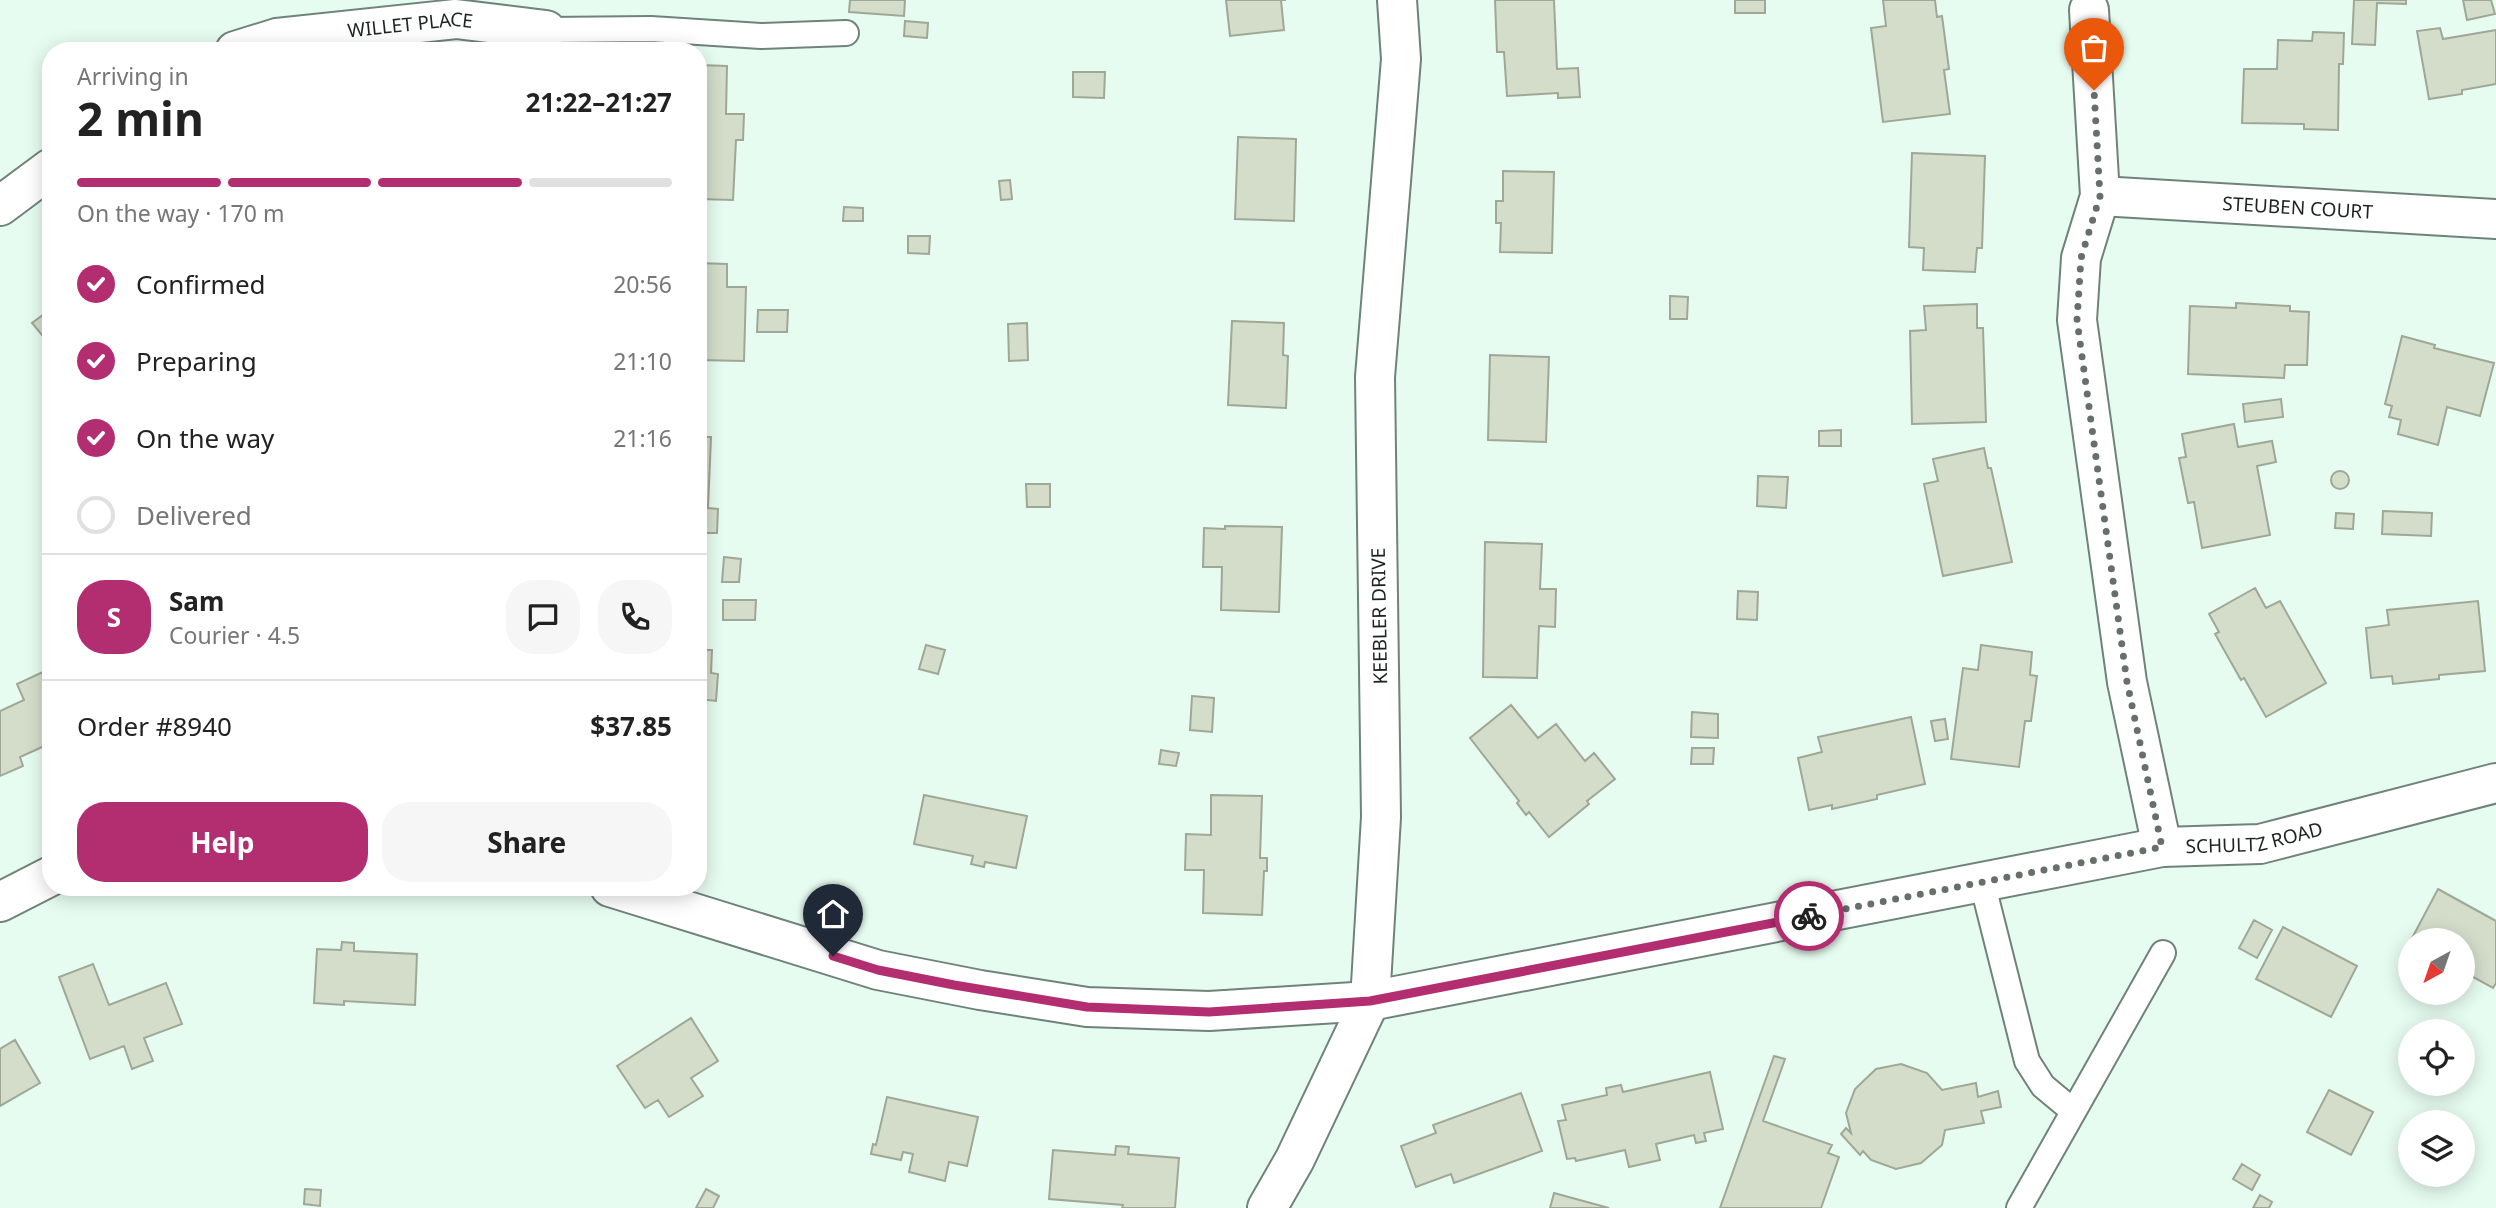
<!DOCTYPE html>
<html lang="en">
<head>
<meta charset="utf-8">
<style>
	:root { --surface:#fff; --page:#f6f6f6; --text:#222; --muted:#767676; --line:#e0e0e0; --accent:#b32d71 }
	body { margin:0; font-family:"Noto Sans",sans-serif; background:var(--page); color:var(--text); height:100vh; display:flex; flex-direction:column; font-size:26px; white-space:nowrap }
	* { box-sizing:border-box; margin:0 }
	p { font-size:23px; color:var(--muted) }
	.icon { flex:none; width:38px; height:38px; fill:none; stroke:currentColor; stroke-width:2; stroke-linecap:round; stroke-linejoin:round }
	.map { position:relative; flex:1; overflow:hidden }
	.sheet { position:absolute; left:42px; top:42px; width:665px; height:854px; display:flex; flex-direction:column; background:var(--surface); border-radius:28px; box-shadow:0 4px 18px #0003 }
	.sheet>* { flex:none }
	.needle { width:46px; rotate:220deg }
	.controls { position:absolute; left:2398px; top:928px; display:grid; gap:14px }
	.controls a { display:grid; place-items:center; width:77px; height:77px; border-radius:50%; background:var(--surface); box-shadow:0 4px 18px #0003; font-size:35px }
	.pin { position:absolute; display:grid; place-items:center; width:60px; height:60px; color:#fff; margin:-72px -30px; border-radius:50% 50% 50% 0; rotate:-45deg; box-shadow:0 0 7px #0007 }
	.pin .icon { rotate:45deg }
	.courier { position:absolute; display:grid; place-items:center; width:70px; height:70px; margin:-35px; border:5px solid #b32d71; border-radius:50%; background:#fff; color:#222; box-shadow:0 2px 9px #0007 }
	.summary em { font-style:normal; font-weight:700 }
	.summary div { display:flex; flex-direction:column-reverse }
	.summary { display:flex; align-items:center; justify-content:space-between; height:119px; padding:0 35px }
	h1 { font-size:46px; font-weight:700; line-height:52px }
	.bar { display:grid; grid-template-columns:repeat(4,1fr); gap:10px 7px; align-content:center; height:84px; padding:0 35px }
	.bar i { height:9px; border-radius:5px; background:var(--line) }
	.bar .selected { background:var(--accent) }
	.bar p { grid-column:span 4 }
	.line { display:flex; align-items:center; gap:18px; padding:0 35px; border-top:2px solid var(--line) }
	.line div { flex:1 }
	.round { display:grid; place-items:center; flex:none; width:74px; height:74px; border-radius:28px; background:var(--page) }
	ol { padding:0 35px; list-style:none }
	li { display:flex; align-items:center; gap:21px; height:77px }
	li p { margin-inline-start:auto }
	li .icon { padding:7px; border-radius:50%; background:var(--accent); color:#fff; stroke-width:4 }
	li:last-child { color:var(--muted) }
	li i { width:38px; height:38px; border:4px solid var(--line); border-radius:50% }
	.cta { display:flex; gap:14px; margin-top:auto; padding:14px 35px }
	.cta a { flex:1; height:80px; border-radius:28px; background:var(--accent); color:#fff; font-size:28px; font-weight:700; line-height:80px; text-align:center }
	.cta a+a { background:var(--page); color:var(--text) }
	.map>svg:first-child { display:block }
	.building { fill:#d4ddca; stroke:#9fa796; stroke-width:2 }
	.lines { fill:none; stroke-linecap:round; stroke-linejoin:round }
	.service-casing { stroke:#708378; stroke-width:28 }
	.minor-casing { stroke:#708378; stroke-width:42 }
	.tertiary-casing { stroke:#708378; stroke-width:42 }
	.service { stroke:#fff; stroke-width:24 }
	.minor { stroke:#fff; stroke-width:38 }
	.tertiary { stroke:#fff; stroke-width:38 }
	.done { stroke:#647069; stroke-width:7; stroke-dasharray:0 12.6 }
	.route { stroke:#b32d71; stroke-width:9 }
	.labels { text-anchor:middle; stroke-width:5; stroke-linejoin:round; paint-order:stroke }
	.street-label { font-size:19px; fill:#1d2420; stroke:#fff }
</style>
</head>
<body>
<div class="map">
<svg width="2496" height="1208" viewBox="0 0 2496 1208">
	<rect width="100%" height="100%" fill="#e7fcf0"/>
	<!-- building -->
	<path class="building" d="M850 0H905L904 16 849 12Z
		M1226 0H1286H1281L1284 30 1230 36Z
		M1495 0H1554L1557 69 1578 68 1580 97 1558 98V93L1507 96 1504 52H1497Z
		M1735 0H1765V13H1735Z
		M1883 0H1935L1937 17 1942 16 1949 69 1944 70 1950 114 1883 122 1871 28 1886 26Z
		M2354 0H2406V4L2377 3 2375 45 2352 44Z
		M2463 0H2491L2495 14 2467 20Z
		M905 21 928 23 927 38 904 36Z
		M2440 28 2443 39 2496 30V84L2462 90V94L2429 99 2417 31Z
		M2313 32 2344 33 2343 64H2339L2338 130 2304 129V124L2242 123 2244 69H2277L2278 40 2312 41Z
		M698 65 727 66 726 114H744L743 140H736L733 200 698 199Z
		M1073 72H1105L1104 98 1073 97Z
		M1238 137 1296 139 1294 221 1235 219Z
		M1912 153 1985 156 1982 248H1977L1975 272 1923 270 1924 248 1909 247Z
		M1503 171 1554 172 1552 253 1500 252 1501 223H1496V201H1503Z
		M1010 180 1012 199 1001 200 999 181Z
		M844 207 863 208V221H843Z
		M908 236H930L929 254 908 253Z
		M698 263 727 264V287H746L744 361 698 360Z
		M1670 296 1688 297 1687 319H1670Z
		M2236 303 2290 306V311L2309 312 2307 365H2285L2284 378 2188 374 2190 306 2236 308Z
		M1977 304V328H1983L1986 422 1912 424 1910 331 1926 330 1924 306Z
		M51 309V346L32 323Z
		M758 310H788L787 332H757Z
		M1232 321 1284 323 1283 355 1288 356 1286 408 1228 405Z
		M1027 323 1028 360 1009 361 1008 324Z
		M2402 336 2435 345 2434 348 2494 363 2480 416 2447 407 2438 445 2398 434 2401 420 2389 417 2392 406 2385 404Z
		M1490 355 1549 357 1546 442 1488 440Z
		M2281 399 2283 417 2245 422 2243 404Z
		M2234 424 2238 447 2272 441 2276 462 2257 466 2270 535 2202 548 2194 502 2188 503 2179 458 2186 457 2182 434Z
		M1841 430V446H1819V431Z
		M698 437H711L708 508 718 509 717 533H698Z
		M1984 448 1988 468H1991L2012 562 1943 576 1924 484 1938 481 1933 459Z
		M2331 480a9 9 0 1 1 18 0a9 9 0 1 1-18 0Z
		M1758 476 1788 477 1786 508 1757 506Z
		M1026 484H1050V507H1027Z
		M2383 511 2432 513 2431 536 2382 534Z
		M2336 513 2354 514 2353 529 2335 528Z
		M1225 526 1282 527 1279 612 1221 610 1222 567H1203L1204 528 1225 529Z
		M1485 542 1542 544 1540 589H1556L1555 627 1539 626 1537 678 1483 677Z
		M724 557 741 559 739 582H722Z
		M2255 588 2266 608 2280 601 2326 683 2266 717 2244 678 2241 680 2215 634 2219 632 2209 614Z
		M1738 591 1758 592 1757 620 1737 619Z
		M723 600H756L755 620H723Z
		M2478 601 2485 671 2439 675V679L2393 684 2392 676 2371 678 2366 628 2389 625 2387 610Z
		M926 645 945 650 938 674 919 669Z
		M1981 645 2032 652 2030 675 2037 676 2031 721H2025L2019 767 1951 759 1963 668 1978 670Z
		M698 650H712L711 673 718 674 716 701 699 699 698 709Z
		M47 670 51 678V743L20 757 23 766 0 776V711L24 700 17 684Z
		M1192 696 1214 698 1212 732 1190 730Z
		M1511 705 1538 738 1556 724 1585 761 1594 753 1615 779 1587 801 1589 804 1549 837 1529 812 1526 815 1517 803 1519 801 1470 738Z
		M1692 712 1718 714V738L1691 737Z
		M1911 717 1925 784 1877 795V799L1832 809V805L1809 810 1798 758 1822 752 1818 737Z
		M1945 719 1948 739 1935 741 1931 721Z
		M1692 748H1714L1713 764H1691Z
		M1161 750 1179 753 1176 766 1159 764Z
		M924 795 1027 816 1016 868 985 862 984 867 971 864 973 856 914 844Z
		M1211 795 1262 796 1260 858H1267V871H1264L1262 915 1203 913 1204 870H1185L1186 834 1211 835Z
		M2438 889 2496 921V983L2493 988 2462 971V940H2411Z
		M2254 920 2272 930 2257 958 2239 948Z
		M2283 927 2357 966 2331 1017 2256 979Z
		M342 942 354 943V951L417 954 415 1005 344 1001V1005L314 1003 317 949 341 950Z
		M93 964 109 1005 166 983 182 1024 144 1038 153 1061 132 1069 124 1046 90 1059 59 977Z
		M691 1018 718 1061 691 1078 703 1096 669 1117 658 1100 645 1108 617 1066Z
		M15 1040 40 1083 0 1106V1049Z
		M1774 1056 1785 1059 1763 1121 1832 1145 1828 1153 1839 1157 1821 1208H1720Z
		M1901 1064 1927 1073 1942 1090 1976 1083 1978 1097 1998 1091 2001 1107 1981 1111 1984 1123 1945 1130 1942 1145 1921 1163 1896 1169 1871 1160 1863 1151 1860 1155 1841 1134 1846 1128 1851 1133 1846 1113 1855 1089 1876 1069Z
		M1710 1072 1723 1129 1704 1133 1706 1141 1696 1143 1694 1135 1656 1144 1660 1160 1629 1167 1625 1150 1576 1161 1575 1158 1567 1159 1558 1121 1566 1120 1562 1105 1607 1095 1606 1088 1621 1085 1623 1092Z
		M2329 1090 2373 1112 2351 1155 2307 1132Z
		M1521 1093 1542 1151 1454 1183 1451 1174 1416 1187 1401 1146 1436 1133 1433 1125Z
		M887 1097 978 1117 967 1166 949 1162 945 1181 909 1172 913 1154 903 1152 901 1160 871 1154 873 1144 876 1145Z
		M1116 1146 1129 1147 1128 1154 1179 1158 1175 1208H1122L1123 1205 1049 1199 1053 1150 1115 1155Z
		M2242 1164 2260 1175 2252 1190 2233 1179Z
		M305 1189 321 1190 320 1206 304 1204Z
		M706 1189 719 1196 713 1208H696Z
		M1554 1193 1609 1208H1550Z
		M2260 1195 2272 1202 2269 1208H2253Z"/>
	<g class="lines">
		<defs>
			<path id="service" d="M546 30 651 29 761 36 846 33
				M1982 882 2027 1061 2043 1086 2073 1111
				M2019 1208 2163 953"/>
			<g id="minor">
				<path d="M2089 10 2100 196 2081 258 2077 320 2127 682 2162 847"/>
				<path id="s1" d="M235 51 277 38 456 19 546 30"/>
				<path id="s2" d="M2100 196 2496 219"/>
				<path d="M0 206 51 168"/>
				<path d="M1267 1208 1295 1159 1370 1001 1381 817 1375 377 1401 59 1397 0"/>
			</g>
			<g id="tertiary">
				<path id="s3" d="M610 887 878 970 980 990 1087 1007 1209 1011 1370 1001 2162 847 2260 844 2496 783"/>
				<path d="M0 902 51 876"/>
			</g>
		</defs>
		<!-- service casing -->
		<use href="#service" class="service-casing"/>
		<!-- minor casing -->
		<use href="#minor" class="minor-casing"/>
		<!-- tertiary casing -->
		<use href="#tertiary" class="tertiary-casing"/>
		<!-- service -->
		<use href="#service" class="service"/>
		<!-- minor -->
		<use href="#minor" class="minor"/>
		<!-- tertiary -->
		<use href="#tertiary" class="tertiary"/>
	</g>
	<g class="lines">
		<!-- done -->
		<path class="done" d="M1809 916 2162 847 2127 682 2077 320 2081 258 2100 196 2094 90"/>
		<!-- route -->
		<path class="route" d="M833 956 878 970 954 985 1087 1007 1209 1012 1370 1001 1809 916"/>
	</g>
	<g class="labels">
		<!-- street labels -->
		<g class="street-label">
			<text dy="7" stroke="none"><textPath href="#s1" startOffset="178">WILLET PLACE</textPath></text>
			<text dy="7" stroke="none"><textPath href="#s2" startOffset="198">STEUBEN COURT</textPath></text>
			<text transform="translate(1379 616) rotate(-91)" y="7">KEEBLER DRIVE</text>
			<text dy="7" stroke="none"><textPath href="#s3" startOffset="1676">SCHULTZ ROAD</textPath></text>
		</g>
	</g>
</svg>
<div class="controls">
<a><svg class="needle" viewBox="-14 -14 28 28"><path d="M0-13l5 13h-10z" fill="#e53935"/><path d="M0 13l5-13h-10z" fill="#767676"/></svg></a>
<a><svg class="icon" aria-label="locate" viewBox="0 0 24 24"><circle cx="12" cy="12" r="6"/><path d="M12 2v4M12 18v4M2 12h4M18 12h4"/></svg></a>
<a><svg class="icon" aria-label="layers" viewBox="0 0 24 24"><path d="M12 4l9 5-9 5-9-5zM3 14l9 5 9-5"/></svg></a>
</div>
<div class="pin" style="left:2094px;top:90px;background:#ea580c"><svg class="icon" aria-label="bag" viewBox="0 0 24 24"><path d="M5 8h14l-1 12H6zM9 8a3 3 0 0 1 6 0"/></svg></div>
<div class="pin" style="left:833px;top:956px;background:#1f2937"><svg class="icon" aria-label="home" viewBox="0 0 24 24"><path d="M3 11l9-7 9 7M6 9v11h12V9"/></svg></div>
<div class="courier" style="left:1809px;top:916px"><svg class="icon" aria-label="bike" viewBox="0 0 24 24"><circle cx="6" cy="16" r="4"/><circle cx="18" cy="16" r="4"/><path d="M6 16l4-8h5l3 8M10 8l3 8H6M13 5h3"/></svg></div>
<section class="sheet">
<div class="summary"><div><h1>2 min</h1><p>Arriving in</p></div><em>21:22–21:27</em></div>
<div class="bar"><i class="selected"></i><i class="selected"></i><i class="selected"></i><i></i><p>On the way · 170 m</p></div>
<ol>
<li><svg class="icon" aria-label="check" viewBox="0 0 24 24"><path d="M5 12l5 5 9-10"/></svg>Confirmed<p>20:56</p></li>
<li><svg class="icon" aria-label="check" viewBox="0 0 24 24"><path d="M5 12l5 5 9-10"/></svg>Preparing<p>21:10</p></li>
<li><svg class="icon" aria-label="check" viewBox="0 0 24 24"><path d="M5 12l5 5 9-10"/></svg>On the way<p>21:16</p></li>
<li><i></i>Delivered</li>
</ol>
<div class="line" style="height:126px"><b class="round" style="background:var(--accent);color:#fff">S</b><div><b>Sam</b><p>Courier · 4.5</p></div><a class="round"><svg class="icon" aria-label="chat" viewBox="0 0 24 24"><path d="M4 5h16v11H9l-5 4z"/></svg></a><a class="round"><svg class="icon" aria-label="phone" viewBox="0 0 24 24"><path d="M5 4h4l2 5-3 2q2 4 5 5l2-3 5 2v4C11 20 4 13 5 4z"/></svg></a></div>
<div class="line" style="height:91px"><div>Order #8940</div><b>$37.85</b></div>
<div class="cta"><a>Help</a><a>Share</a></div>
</section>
</div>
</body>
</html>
